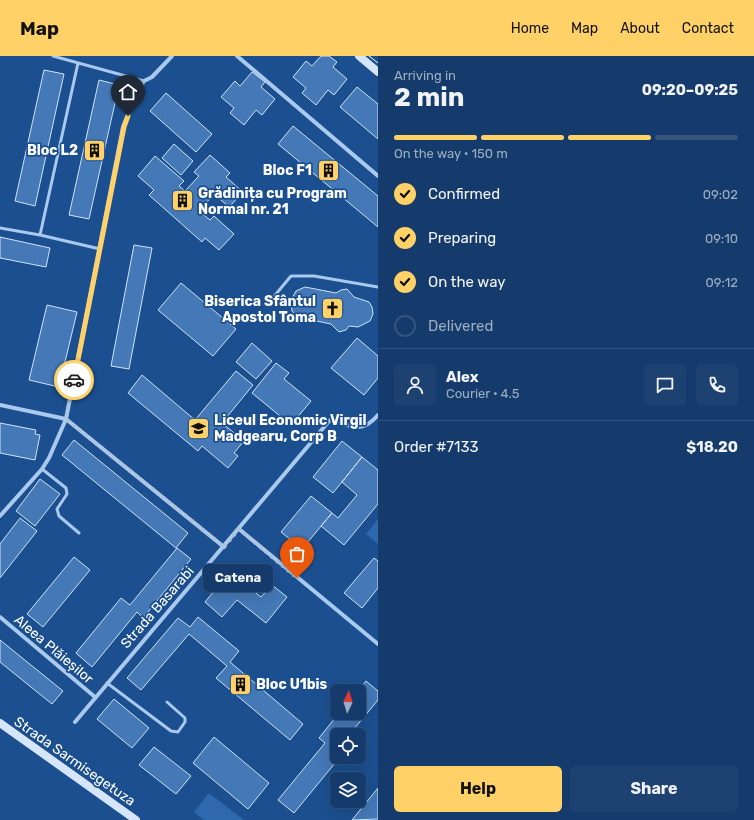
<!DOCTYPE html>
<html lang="en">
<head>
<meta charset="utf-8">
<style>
	:root { --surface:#143b6b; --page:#1d4271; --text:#f1f3f6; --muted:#9dadc1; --line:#33557e; --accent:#ffd166 }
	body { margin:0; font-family:Rubik,sans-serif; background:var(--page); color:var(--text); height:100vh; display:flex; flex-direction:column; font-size:15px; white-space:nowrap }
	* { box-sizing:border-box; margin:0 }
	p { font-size:13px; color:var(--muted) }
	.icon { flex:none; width:22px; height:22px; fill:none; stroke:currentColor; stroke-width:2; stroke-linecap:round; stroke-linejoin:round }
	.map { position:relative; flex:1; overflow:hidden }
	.details { display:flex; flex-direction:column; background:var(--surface); width:376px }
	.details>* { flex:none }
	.needle { width:26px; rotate:4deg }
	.controls { position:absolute; left:330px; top:628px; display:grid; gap:8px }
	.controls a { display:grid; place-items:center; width:36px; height:36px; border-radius:6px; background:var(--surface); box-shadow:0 4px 16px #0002,0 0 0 1px var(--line); font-size:20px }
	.pin { position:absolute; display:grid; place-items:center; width:34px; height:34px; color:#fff; margin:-41px -17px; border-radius:50% 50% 50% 0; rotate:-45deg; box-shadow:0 0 4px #0007 }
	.pin .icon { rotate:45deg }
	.courier { position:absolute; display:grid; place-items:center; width:40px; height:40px; margin:-20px; border:3px solid #ffd166; border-radius:50%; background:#fff; color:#222; box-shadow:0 1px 5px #0007 }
	.bubble { position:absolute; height:28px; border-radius:6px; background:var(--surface); box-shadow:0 4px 16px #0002,0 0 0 1px var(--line); font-size:13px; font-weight:700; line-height:28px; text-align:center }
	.overview em { font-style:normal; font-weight:700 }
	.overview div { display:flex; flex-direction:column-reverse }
	.overview { display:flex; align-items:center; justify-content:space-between; height:68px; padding:0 16px }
	h1 { font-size:26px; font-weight:700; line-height:30px }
	.bar { display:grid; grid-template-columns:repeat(4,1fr); gap:6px 4px; align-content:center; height:48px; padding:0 16px }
	.bar i { height:5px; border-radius:3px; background:var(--line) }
	.bar .active { background:var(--accent) }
	.bar p { grid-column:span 4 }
	.line { display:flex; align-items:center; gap:10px; padding:0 16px; border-top:1px solid var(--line) }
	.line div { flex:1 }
	.round { display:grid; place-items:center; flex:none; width:42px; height:42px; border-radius:6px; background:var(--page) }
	ol { padding:0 16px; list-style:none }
	li { display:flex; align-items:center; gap:12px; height:44px }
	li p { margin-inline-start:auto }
	li .icon { padding:4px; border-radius:50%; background:var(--accent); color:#111; stroke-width:4 }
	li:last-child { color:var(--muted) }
	li i { width:22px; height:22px; border:2px solid var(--line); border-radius:50% }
	.cta { display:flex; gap:8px; margin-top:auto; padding:8px 16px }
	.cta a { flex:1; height:46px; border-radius:6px; background:var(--accent); color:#111; font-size:16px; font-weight:700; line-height:46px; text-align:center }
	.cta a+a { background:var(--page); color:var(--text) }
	header { display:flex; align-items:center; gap:24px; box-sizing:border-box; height:56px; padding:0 20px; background:var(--accent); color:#111 }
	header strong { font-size:19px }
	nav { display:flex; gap:22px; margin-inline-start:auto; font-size:14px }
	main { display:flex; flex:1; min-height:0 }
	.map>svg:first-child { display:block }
	.green { fill:#2e69ad }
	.building { fill:#4478b7; stroke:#cfe3fa }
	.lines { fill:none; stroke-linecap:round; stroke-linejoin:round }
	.lane { stroke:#a9c9ee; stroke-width:3 }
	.street { stroke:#a9c9ee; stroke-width:4 }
	.secondary { stroke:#d6e6fa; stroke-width:8 }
	.tram { stroke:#fff; stroke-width:1 }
	.done { stroke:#afc1d8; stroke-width:4; stroke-dasharray:0 7.2 }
	.route { stroke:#ffd166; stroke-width:5 }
	.labels { text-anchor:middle; stroke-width:3.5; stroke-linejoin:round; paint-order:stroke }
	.poi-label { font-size:14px; font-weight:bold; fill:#fff; stroke:#1b4f8f; text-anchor:end }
	.street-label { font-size:14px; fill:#fff; stroke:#1b4f8f }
</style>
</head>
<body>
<header>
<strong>Map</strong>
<nav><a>Home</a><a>Map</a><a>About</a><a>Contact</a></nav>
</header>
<main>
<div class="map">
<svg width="378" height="764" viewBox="0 0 378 764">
	<rect width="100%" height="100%" fill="#1b4f8f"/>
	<!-- green -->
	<path class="green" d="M378 463V488L366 478Z
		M209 737 244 764H204L194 756Z"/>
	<!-- building -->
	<path class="building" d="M321 0H329L337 6 333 11 347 23 334 39 328 34 316 49 302 37 306 32 293 21 306 5 312 10Z
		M44 14 64 18 35 150 15 145Z
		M252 16 265 26 261 31 275 43 262 59 256 54 244 69 230 57 234 52 221 41 235 25 240 30Z
		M99 24 119 29 89 163 69 159Z
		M357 31 378 48V83L340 51Z
		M166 37 212 78 196 96 150 55Z
		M293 70 378 140V171L278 88Z
		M174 88 193 105 181 119 162 102Z
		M210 99 230 117 226 121 243 136 229 151 214 138 199 155 210 164 214 160 234 178 219 194 205 182 202 186 149 139 154 134 138 120 155 100 184 125 179 130 185 135 199 120 194 116Z
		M0 181 50 192 46 211 0 202Z
		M134 189 152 192 129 313 111 310Z
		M181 227 236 273 213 300 158 254Z
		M305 231 336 237 341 234 347 233 354 241 369 246 372 251 373 258 370 265 358 271 349 270 346 274 339 276 331 268 297 261 292 255 291 244 296 235Z
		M47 249 77 256 59 331 29 324Z
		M357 282 378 300V322L364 339 331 312Z
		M252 287 272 305 256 323 236 306Z
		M276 307 289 317 284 323 311 345 291 369 252 337Z
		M236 315 253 329 222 367 244 385 234 397 238 400 228 412 202 390 198 395 128 337 142 319 195 364Z
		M0 367 36 374 35 378 40 379 35 404 0 397Z
		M74 384 188 477 176 492 62 399Z
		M342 385 362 401 333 437 313 421Z
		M362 401 378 414V448L344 489 321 470 332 457 338 462 357 439 342 426Z
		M40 423 60 438 35 470 16 455Z
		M311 440 332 457 302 493 281 476Z
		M20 462 37 475 0 522V488Z
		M177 492 191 503 143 562 137 556 92 611 76 597 121 542 130 549Z
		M74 501 90 514 43 571 27 558Z
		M374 502 378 505V532L362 552 344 537Z
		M233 512 250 526 247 530 261 541 272 529 287 541 266 567 237 544 222 561 205 546Z
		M198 561 239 595 230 606 303 668 290 684 216 622 227 610 189 578 141 634 127 622 178 562 190 571Z
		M0 584 63 635 52 648 0 606Z
		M366 625 378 635V644L349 679H337V701H340L294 757 278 744 325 687 319 682 339 657H359L358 635Z
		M114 643 149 672 132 692 97 663Z
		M214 681 269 727 248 753 193 707Z
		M154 691 191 720 176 738 139 709Z
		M378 732V763L352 764Z"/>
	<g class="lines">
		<!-- lane -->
		<path class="lane" d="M53 0 144 25
			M78 7 40 179 100 193
			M0 172 40 179
			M271 244 291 220H314L378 231
			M42 413 66 432 67 438 57 453 59 460 79 477
			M107 627 171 675 178 676 185 666V662L167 646"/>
		<!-- street -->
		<path class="street" d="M237 0 378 120
			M0 349 66 363 224 491
			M0 460 42 413 49 402 66 363 123 71 136 38 144 25 152 21 172 0
			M239 473 378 588
			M0 561 95 641
			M75 666 330 364C351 369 361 379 378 359"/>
		<!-- secondary -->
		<path class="secondary" d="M359 0 378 16
			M0 667 136 764"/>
		<!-- tram -->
		<path class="tram" d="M369 0 378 7"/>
	</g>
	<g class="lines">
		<!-- done -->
		<path class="done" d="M74 324 66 363 224 491 239 473 297 522"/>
		<!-- route -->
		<path class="route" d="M74 324 124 71 128 60"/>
	</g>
	<!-- icons -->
	<defs>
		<symbol id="building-square" viewBox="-11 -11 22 22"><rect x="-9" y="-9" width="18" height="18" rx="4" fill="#ffd166" stroke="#1b4f8f"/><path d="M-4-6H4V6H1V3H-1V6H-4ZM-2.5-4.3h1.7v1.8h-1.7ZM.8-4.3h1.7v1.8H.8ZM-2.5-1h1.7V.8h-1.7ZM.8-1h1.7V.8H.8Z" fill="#111"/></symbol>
		<symbol id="church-square" viewBox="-11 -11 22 22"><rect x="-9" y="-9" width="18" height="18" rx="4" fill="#ffd166" stroke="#1b4f8f"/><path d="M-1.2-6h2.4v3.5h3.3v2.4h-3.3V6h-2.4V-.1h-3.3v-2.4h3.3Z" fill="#111"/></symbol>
		<symbol id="school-square" viewBox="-11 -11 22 22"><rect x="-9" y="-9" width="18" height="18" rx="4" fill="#ffd166" stroke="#1b4f8f"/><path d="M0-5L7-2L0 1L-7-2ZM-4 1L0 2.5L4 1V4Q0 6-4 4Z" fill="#111"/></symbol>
	</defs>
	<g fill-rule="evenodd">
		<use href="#building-square" x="82" y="82" width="25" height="25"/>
		<use href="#building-square" x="316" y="102" width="25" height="25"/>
		<use href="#building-square" x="170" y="132" width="25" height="25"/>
		<use href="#church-square" x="320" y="240" width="25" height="25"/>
		<use href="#school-square" x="186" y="360" width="25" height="25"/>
		<use href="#building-square" x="228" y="616" width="25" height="25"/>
	</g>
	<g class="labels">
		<!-- poi labels -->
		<g class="poi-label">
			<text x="78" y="99">Bloc L2</text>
			<text x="312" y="119">Bloc F1</text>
			<text x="198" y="142" text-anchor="start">Grădinița cu Program<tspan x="198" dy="16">Normal nr. 21</tspan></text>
			<text x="316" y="250">Biserica Sfântul<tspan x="316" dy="16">Apostol Toma</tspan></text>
			<text x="214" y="369" text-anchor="start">Liceul Economic Virgil<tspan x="214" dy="16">Madgearu, Corp B</tspan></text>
			<text x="256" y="633" text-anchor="start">Bloc U1bis</text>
		</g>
		<!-- street labels -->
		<g class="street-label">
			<text transform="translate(157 551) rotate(-49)" y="5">Strada Basarabi</text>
			<text transform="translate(54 593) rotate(40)" y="5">Aleea Plăieșilor</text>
			<text transform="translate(75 705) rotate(35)" y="5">Strada Sarmisegetuza</text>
		</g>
	</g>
</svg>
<div class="controls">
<a><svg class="needle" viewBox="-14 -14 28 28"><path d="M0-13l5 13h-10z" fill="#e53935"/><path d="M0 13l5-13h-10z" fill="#9dadc1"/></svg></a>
<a><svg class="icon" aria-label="locate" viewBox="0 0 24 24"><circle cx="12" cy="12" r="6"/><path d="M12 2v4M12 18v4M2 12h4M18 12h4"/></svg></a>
<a><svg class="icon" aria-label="layers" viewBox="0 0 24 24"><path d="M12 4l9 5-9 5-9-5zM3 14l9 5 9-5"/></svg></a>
</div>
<div class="pin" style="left:297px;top:522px;background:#ea580c"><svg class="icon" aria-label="bag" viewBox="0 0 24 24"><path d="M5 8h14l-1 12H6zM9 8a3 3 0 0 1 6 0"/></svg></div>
<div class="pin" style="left:128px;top:60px;background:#1f2937"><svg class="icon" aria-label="home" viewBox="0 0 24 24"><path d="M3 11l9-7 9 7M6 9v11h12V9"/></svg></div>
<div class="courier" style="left:74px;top:324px"><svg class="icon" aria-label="car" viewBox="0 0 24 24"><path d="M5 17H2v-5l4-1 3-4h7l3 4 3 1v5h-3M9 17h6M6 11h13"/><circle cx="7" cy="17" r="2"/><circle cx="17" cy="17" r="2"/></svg></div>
<div class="bubble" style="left:203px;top:508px;width:70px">Catena</div>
</div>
<section class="details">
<div class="overview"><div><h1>2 min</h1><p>Arriving in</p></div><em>09:20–09:25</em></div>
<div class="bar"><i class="active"></i><i class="active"></i><i class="active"></i><i></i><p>On the way · 150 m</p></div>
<ol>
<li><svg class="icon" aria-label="check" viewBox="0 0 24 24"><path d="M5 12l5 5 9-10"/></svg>Confirmed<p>09:02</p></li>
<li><svg class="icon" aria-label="check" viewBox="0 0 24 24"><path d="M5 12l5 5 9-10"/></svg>Preparing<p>09:10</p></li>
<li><svg class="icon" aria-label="check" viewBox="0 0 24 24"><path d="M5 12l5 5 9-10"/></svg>On the way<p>09:12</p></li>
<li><i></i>Delivered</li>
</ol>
<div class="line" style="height:72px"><a class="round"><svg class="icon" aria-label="person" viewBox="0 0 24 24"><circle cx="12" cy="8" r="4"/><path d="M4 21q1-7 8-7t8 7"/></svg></a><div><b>Alex</b><p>Courier · 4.5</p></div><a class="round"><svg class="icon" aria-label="chat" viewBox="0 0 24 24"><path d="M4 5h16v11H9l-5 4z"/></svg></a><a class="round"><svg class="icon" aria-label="phone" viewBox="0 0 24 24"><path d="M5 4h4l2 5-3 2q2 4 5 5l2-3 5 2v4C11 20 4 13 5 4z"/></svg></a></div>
<div class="line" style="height:52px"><div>Order #7133</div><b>$18.20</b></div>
<div class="cta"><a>Help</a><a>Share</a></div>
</section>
</main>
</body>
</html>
